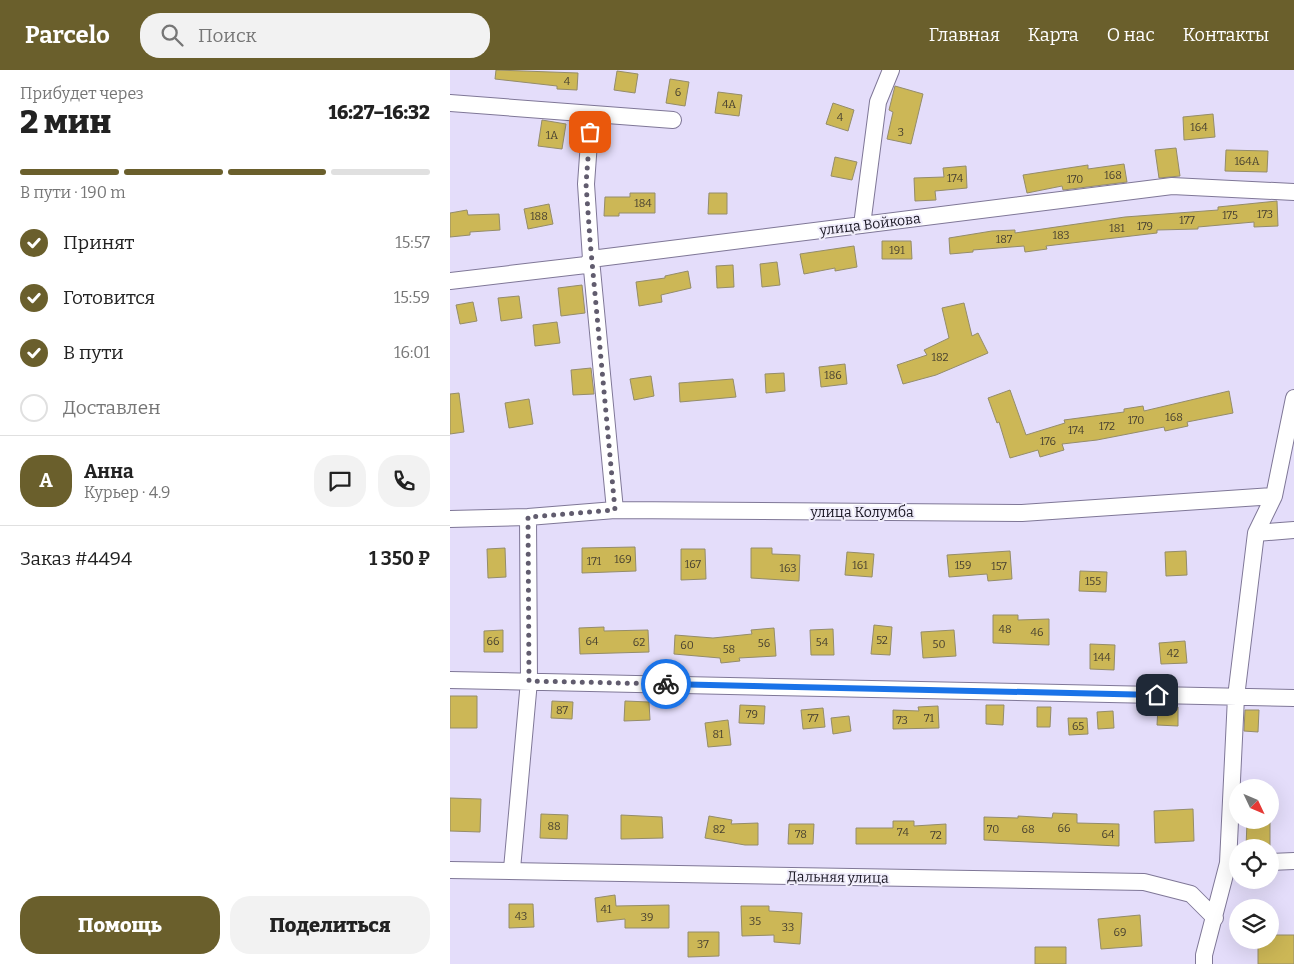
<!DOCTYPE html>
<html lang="ru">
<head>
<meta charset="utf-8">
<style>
	:root { --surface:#fff; --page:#f2f2f2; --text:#222; --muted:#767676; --line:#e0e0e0; --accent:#6a5f2c }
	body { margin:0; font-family:Bitter,serif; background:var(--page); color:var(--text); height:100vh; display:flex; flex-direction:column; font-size:19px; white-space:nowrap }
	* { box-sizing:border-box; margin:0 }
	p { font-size:16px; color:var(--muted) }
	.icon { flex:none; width:28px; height:28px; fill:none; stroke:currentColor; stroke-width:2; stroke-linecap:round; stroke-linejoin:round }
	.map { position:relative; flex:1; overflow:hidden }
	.side { display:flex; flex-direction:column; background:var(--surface); width:450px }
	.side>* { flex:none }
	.needle { width:32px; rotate:134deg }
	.buttons { position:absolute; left:779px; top:709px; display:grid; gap:10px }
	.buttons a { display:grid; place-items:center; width:50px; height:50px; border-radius:50%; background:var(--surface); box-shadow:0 5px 20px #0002; font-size:25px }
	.pin { position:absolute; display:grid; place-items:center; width:42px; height:42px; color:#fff; margin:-21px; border-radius:10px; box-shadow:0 2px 8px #0006 }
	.courier { position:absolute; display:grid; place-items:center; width:50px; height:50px; margin:-25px; border:4px solid #1a73e8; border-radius:50%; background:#fff; color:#222; box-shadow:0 1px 6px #0007 }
	.summary em { font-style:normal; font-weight:800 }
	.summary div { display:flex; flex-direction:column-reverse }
	.summary { display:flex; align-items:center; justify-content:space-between; height:85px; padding:0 20px }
	h1 { font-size:32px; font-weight:800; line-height:38px }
	.bar { display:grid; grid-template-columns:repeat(4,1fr); gap:8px 5px; align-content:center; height:60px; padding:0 20px }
	.bar i { height:6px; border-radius:4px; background:var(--line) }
	.bar .selected { background:var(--accent) }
	.bar p { grid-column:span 4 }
	.line { display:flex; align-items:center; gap:12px; padding:0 20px; border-top:1px solid var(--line) }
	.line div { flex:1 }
	.round { display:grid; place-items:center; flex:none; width:52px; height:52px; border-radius:20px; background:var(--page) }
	ol { padding:0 20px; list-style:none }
	li { display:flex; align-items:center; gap:15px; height:55px }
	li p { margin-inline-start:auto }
	li .icon { padding:5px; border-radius:50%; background:var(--accent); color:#fff; stroke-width:4 }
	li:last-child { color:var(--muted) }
	li i { width:28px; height:28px; border:2px solid var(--line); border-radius:50% }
	.cta { display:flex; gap:10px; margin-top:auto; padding:10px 20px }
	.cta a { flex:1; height:58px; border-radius:20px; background:var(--accent); color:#fff; font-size:20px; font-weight:800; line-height:58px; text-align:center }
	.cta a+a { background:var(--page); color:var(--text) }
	header { display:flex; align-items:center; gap:30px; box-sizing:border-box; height:70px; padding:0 25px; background:var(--accent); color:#fff }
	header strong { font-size:24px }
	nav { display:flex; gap:28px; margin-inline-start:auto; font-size:18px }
	.search { width:350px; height:45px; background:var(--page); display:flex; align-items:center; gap:12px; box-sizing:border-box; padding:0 18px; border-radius:20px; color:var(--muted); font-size:19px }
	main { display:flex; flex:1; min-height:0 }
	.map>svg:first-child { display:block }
	.building { fill:#ccb756; stroke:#948c6a }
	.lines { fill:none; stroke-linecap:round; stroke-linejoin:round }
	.street-casing { stroke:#7f7797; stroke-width:18 }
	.street { stroke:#fff; stroke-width:16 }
	.done { stroke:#615c6e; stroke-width:5; stroke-dasharray:0 9 }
	.route { stroke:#1a73e8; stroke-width:6 }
	.labels { text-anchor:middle; stroke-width:4; stroke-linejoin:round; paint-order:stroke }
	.number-label { font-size:11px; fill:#463f30 }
	.street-label { font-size:14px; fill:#1a1723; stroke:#f0edfb }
</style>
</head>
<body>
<header>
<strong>Parcelo</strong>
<div class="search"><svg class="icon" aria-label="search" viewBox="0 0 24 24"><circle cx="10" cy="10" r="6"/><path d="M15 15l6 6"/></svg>Поиск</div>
<nav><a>Главная</a><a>Карта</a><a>О нас</a><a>Контакты</a></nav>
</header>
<main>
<section class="side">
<div class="summary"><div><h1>2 мин</h1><p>Прибудет через</p></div><em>16:27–16:32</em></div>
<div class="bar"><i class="selected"></i><i class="selected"></i><i class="selected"></i><i></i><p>В пути · 190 m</p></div>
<ol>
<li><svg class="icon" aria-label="check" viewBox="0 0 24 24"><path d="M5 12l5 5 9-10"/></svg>Принят<p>15:57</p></li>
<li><svg class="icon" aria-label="check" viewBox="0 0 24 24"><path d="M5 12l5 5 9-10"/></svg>Готовится<p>15:59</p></li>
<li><svg class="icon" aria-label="check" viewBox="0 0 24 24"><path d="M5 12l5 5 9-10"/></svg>В пути<p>16:01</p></li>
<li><i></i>Доставлен</li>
</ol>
<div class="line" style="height:90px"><b class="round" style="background:var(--accent);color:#fff">А</b><div><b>Анна</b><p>Курьер · 4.9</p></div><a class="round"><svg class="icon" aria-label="chat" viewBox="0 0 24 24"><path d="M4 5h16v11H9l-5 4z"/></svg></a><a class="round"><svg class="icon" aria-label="phone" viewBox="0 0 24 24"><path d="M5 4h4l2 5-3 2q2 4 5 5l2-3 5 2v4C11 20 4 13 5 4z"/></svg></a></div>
<div class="line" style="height:65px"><div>Заказ #4494</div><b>1 350 ₽</b></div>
<div class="cta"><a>Помощь</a><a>Поделиться</a></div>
</section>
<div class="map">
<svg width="844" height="894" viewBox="0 0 844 894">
	<rect width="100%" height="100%" fill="#e4ddfa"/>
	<!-- building -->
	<path class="building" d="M46 0 128 3 127 20 107 19V16L45 9Z
		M167 1 188 4 185 23 164 20Z
		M220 9 239 12 235 36 216 33Z
		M445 16 473 24 461 74 437 69 443 42 439 40Z
		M268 22 292 25 289 46 265 43Z
		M383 33 404 40 398 61 376 54Z
		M763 44 765 67 734 70 733 47Z
		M92 50 116 54 112 79 88 76Z
		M726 78 730 106 709 108 705 80Z
		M776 80 818 81 817 102 775 101Z
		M385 87 407 92 402 110 381 106Z
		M674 94 677 112 613 120 612 116 577 123 573 105 638 95V99Z
		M516 96 517 118 485 121 486 130 465 131 464 108 494 107 493 98Z
		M180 123H205V143H169V146H154L155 127H180Z
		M259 123H277V144H258Z
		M827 131 828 156 804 157V152L748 157V159L707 160V163L596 176 597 179 575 182 574 176 523 180V182L500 184 499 168 542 161 565 160V163L675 147 768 140V137Z
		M99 134 103 154 78 159 74 139Z
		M17 140 18 145 49 144 50 160 20 162V165L0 167V143Z
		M432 171H461L462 189H432Z
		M404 176 407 197 385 201V198L354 204 350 184Z
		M327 192 330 215 312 217 310 194Z
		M283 195 284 217 267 218 266 196Z
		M238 201 241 218 211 225 212 232 189 236 186 212 215 208V206Z
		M132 215 135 243 111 246 108 218Z
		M69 226 72 248 51 251 48 228Z
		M23 232 27 251 10 254 6 235Z
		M514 233 522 266 528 263 538 283 486 305 453 314 447 295 477 285 474 280 499 268 492 238Z
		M107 252 110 273 85 276 83 255Z
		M395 294 397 314 371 317 369 297Z
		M141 298 144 324 123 325 121 300Z
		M334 303 335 321 316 323 315 304Z
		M201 306 204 326 184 330 180 309Z
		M283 309 286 327 230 332 229 313Z
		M560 320 576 365 615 353 614 350 674 342V339L693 336 694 341 779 321 783 343 737 352 738 356 715 361 714 357 647 370 612 374 614 380 590 387 588 380 560 388 549 352 547 353 538 328Z
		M9 323 14 362 0 364V324Z
		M79 329 83 354 59 358 55 333Z
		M185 477 186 501 132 503V478Z
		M55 478 56 507 38 508 37 479Z
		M301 478H322V484L350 485 349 511 301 508Z
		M231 479H255L256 509 231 510Z
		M560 481 562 509 538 511 537 504 499 507 497 485Z
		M736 481 737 505 716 506 715 482Z
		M397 482 424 484 422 507 395 505Z
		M630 501 657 502 656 522 629 521Z
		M543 545H568V550L599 549V575L543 573Z
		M424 555 442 557 440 585 421 584Z
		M154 557V561L198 560 199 582 130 584 129 558Z
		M324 558 326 586 289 588 290 591 271 593 270 588 224 584 225 565 263 568 302 564 301 560Z
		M383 559 384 585H361L360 560Z
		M53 560V582H34V561Z
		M504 560 506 586 473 588 471 562Z
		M735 571 737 593 711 594 709 573Z
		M640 574 665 575 664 600 640 599Z
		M0 626H27V658H0Z
		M102 631 123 632 122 649 101 648Z
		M175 631 199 632 200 650 174 651Z
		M290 635 315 636 314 654 289 653Z
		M536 635H554L553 655 536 654Z
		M488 636 489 658 443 659V640L469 641 468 637Z
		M587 637H601L600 657H587Z
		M708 637H728V656L707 655Z
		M373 638 375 657 353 659 351 640Z
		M795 640H809L808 662 794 661Z
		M663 641 664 658 648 659 647 642Z
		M399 646 401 661 383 664 381 648Z
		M618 648H637L638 664 619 665Z
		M278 650 281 675 258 677 255 653Z
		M0 728 31 729 30 762 0 761Z
		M743 739 744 771 705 773 704 741Z
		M603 743 627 744V753L669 754V776L534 770V747L568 748V746L602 748Z
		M91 744 118 745 117 769 90 768Z
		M171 745 212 747 213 768 171 769Z
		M259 746 282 750 281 754 308 753V775H295L255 768Z
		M443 751H464V756L496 754V774H406V758H443Z
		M797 752H820V778L796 777Z
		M339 754H364L363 774H338Z
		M165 825 166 836 219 835V858H175V849L147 852 145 828Z
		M59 834H83L84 857 59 858Z
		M291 836H319V841L352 843 350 874 324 872V865L292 866Z
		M690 845 692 876 651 879 648 849Z
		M238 862H269V886L238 887Z
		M820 865H844V894H808V870H820Z
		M585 877H616V894H585Z"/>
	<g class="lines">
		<defs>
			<path id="street" d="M0 33 223 50
				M141 44 136 114 141 189 165 440
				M412 155 428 32 441 0
				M0 211 136 195 141 189 722 116 844 122
				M0 449 78 447 165 440 572 443 824 426
				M806 463 844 460
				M0 610 844 628
				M820 792 844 791
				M62 799 79 611 78 447
				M0 800 694 812 741 824 765 848
				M754 894V885L778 793 786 627 806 463 824 426 844 328"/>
		</defs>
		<!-- street casing -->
		<use href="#street" class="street-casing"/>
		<!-- street -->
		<use href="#street" class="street"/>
	</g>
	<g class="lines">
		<!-- done -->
		<path class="done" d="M140 62 136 114 140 170 165 440 78 447 79 611 216 614"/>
		<!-- route -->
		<path class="route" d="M216 614 707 625"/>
	</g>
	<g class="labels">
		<!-- number labels -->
		<g class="number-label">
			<text x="117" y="15">4</text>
			<text x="228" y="26">6</text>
			<text x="279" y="38">4А</text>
			<text x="390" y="51">4</text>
			<text x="749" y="61">164</text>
			<text x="451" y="66">3</text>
			<text x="102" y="69">1А</text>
			<text x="797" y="95">164А</text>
			<text x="663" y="109">168</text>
			<text x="505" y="112">174</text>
			<text x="625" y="113">170</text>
			<text x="193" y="137">184</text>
			<text x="815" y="148">173</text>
			<text x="780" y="149">175</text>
			<text x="89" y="150">188</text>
			<text x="737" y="154">177</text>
			<text x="695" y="160">179</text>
			<text x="667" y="162">181</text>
			<text x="611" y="169">183</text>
			<text x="554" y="173">187</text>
			<text x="447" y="184">191</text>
			<text x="490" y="291">182</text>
			<text x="383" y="309">186</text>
			<text x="724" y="351">168</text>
			<text x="686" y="354">170</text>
			<text x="657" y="360">172</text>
			<text x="626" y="364">174</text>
			<text x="598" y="375">176</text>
			<text x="173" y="493">169</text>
			<text x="144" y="495">171</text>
			<text x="243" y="498">167</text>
			<text x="410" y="499">161</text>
			<text x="513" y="499">159</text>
			<text x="549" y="500">157</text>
			<text x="338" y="502">163</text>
			<text x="643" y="515">155</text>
			<text x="555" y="563">48</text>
			<text x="587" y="566">46</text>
			<text x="432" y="574">52</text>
			<text x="43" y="575">66</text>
			<text x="142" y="575">64</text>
			<text x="189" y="576">62</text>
			<text x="372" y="576">54</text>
			<text x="314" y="577">56</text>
			<text x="489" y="578">50</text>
			<text x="237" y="579">60</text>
			<text x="279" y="583">58</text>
			<text x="723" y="587">42</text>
			<text x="652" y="591">144</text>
			<text x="112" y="644">87</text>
			<text x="302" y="648">79</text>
			<text x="363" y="652">77</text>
			<text x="479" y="652">71</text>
			<text x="452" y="654">73</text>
			<text x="628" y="660">65</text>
			<text x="268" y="668">81</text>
			<text x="104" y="760">88</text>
			<text x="614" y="762">66</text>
			<text x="269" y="763">82</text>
			<text x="543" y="763">70</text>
			<text x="578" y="763">68</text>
			<text x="453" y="766">74</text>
			<text x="351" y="768">78</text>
			<text x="658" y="768">64</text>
			<text x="486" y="769">72</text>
			<text x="156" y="843">41</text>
			<text x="71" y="850">43</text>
			<text x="197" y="851">39</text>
			<text x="305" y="855">35</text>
			<text x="338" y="861">33</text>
			<text x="670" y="866">69</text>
			<text x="253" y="878">37</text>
		</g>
		<!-- street labels -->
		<g class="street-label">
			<text transform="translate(420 154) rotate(-7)" y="5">улица Войкова</text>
			<text x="412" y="447">улица Колумба</text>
			<text transform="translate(388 807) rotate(1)" y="5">Дальняя улица</text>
		</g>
	</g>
</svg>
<div class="buttons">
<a><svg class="needle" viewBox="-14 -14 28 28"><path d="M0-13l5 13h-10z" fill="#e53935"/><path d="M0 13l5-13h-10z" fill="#767676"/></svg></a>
<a><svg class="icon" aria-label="locate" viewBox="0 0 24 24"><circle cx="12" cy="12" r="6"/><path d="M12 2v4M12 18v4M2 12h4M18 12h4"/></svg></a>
<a><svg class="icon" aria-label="layers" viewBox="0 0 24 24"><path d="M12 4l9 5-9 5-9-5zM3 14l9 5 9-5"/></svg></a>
</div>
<div class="pin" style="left:140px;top:62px;background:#ea580c"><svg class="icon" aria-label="bag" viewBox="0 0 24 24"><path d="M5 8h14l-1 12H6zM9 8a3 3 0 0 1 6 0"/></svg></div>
<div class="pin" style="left:707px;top:625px;background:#1f2937"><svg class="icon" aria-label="home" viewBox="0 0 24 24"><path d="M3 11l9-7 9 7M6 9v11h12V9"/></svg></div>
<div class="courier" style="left:216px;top:614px"><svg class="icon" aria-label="bike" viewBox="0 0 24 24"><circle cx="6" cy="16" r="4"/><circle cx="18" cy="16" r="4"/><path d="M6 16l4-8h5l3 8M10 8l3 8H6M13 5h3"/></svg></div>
</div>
</main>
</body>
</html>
